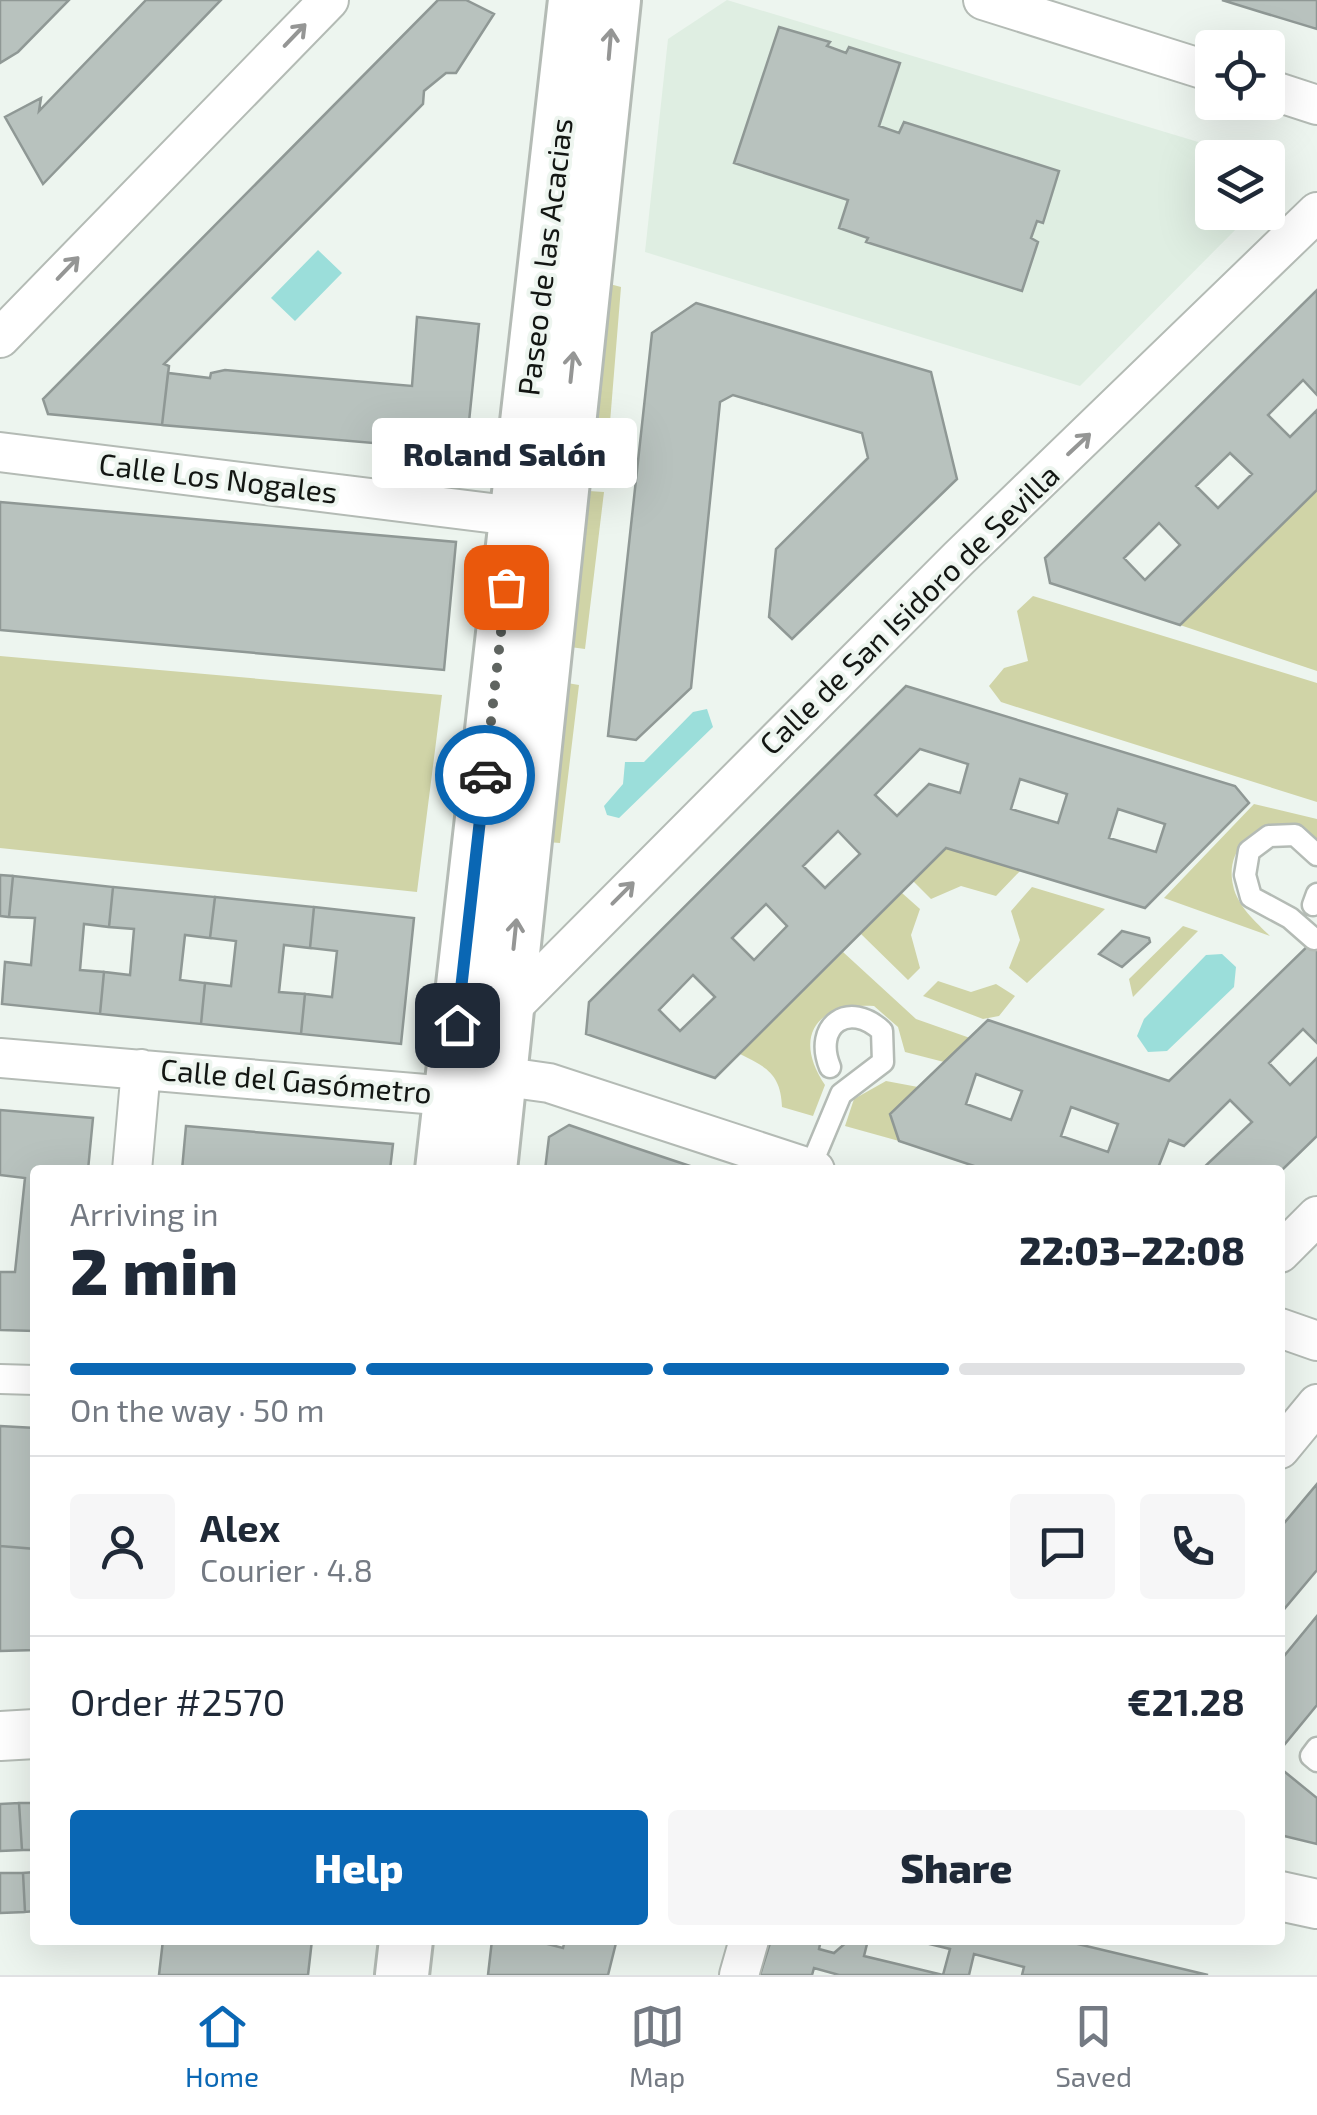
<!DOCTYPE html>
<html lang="en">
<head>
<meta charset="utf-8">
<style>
	:root { --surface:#fff; --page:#f6f6f7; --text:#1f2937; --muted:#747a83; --line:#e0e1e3; --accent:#0a67b4 }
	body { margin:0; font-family:"Exo 2",sans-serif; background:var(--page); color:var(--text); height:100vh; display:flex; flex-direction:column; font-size:38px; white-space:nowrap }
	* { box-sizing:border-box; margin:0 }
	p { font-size:32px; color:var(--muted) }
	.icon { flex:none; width:55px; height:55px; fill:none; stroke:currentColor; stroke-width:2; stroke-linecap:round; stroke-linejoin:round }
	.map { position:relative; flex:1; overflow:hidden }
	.sheet { position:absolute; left:30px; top:1165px; width:1255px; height:780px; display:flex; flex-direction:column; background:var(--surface); border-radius:10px; box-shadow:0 10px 40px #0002 }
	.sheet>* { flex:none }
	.buttons { position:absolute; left:1195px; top:30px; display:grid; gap:20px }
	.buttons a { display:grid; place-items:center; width:90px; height:90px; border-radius:10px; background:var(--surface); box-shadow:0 10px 40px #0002; font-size:50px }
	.pin { position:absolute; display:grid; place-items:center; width:85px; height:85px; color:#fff; margin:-42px; border-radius:20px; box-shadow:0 5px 15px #0006 }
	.courier { position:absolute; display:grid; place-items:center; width:100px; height:100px; margin:-50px; border:8px solid #0a67b4; border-radius:50%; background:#fff; color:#222; box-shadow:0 2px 12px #0007 }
	.bubble { position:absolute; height:70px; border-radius:10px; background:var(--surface); box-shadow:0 10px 40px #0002; font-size:32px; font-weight:800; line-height:70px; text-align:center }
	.overview em { font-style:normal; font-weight:800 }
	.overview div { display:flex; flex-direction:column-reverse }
	.overview { display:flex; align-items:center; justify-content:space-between; height:170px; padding:0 40px }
	h1 { font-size:65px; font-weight:800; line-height:75px }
	.bar { display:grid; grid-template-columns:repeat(4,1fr); gap:15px 10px; align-content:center; height:120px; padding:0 40px }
	.bar i { height:12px; border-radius:8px; background:var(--line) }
	.bar .active { background:var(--accent) }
	.bar p { grid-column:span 4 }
	.line { display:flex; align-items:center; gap:25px; padding:0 40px; border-top:2px solid var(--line) }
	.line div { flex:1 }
	.round { display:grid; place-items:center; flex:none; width:105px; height:105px; border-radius:10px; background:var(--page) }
	.cta { display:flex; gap:20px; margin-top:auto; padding:20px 40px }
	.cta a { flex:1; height:115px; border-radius:10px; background:var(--accent); color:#fff; font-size:40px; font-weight:800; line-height:115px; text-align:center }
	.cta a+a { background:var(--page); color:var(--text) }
	.tabs { display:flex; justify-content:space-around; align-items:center; height:140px; border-top:2px solid var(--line); background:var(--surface); font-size:28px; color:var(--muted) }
	.tabs a { display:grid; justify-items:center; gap:5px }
	.tabs .active { color:var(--accent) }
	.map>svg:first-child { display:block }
	.built { fill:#dfeee2 }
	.green { fill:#d0d4a7 }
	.water { fill:#9bdeda }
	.building { fill:#b8c2be; stroke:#8f9895; stroke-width:2.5; fill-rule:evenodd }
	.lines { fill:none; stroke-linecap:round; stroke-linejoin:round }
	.service-casing { stroke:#b4bbb5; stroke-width:25 }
	.pedestrian-casing { stroke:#b4bbb5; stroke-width:32 }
	.minor-casing { stroke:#b4bbb5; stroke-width:42 }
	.tertiary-casing { stroke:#b4bbb5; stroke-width:52 }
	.secondary-casing { stroke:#b4bbb5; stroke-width:58 }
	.service { stroke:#fff; stroke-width:20 }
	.pedestrian { stroke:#fff; stroke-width:28 }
	.minor { stroke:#fff; stroke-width:38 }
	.tertiary { stroke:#fff; stroke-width:48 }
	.secondary { stroke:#fff; stroke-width:52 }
	.oneway { stroke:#959695 }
	.done { stroke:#5f6460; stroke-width:10; stroke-dasharray:0 18 }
	.route { stroke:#0a67b4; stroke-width:12 }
	.labels { text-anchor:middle; stroke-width:8; stroke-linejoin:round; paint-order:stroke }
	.street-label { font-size:30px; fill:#131613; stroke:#edf5ef }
</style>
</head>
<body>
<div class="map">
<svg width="1317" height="1975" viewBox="0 0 1317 1975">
	<rect width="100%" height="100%" fill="#edf5ef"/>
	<!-- built -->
	<path class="built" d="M727 0 1248 157 1212 158V212L1252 213 1080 386 645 252 668 39Z"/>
	<!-- green -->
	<path class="green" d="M606 283 621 287 608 447 591 442Z
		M1317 490V671L1180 625Z
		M589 491 604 492 585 649 570 647Z
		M1033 596 1317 683V802L1001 702 989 686 1004 668 1028 661 1017 611Z
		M0 656 442 695 417 892 0 848Z
		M567 683 579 685 560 843 547 842Z
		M1254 804 1317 819V839C1281 808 1222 836 1233 885 1237 906 1256 922 1270 936L1164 898Z
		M946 848 1021 870 996 896 961 886 931 899 913 881Z
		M1032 887 1105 909 1027 983 1009 968 1020 940 1011 911Z
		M902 893 920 909 911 935 920 968 908 980 861 934Z
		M1183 926 1198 931 1133 997 1129 979Z
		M843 952 916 1019 970 1038 944 1062 905 1052 898 1027 874 1006C817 1002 792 1036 825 1085L813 1116 782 1107C781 1075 767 1067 740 1054Z
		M938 981 971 992 996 984 1015 996 999 1016 983 1019 923 996Z
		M886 1081 918 1087 890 1114 899 1141 845 1126 854 1099Z"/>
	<!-- water -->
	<path class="water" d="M318 250 342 273 295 321 271 298Z
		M707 709 713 727 619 818 607 815 604 806 623 784 625 762H644L693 712Z
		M1222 954 1236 967 1234 987 1167 1051 1148 1052 1137 1036 1144 1019 1206 955Z"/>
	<!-- building -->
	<path class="building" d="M0 0H69L18 52 0 63Z
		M146 0H221L43 184 5 117 41 98 39 111Z
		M438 0H466L494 14 456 73H446L424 91 423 104 164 364 169 366 162 425 48 414 43 399Z
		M1222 0H1317V29L1264 13Z
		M779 27 830 42 827 46 846 53 849 47 900 63 879 126 899 133 904 122 1059 171 1043 223 1037 221 1031 238 1038 242 1022 291 866 242 868 238 839 228 848 200 734 163Z
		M1317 290V395L1303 380 1268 415 1290 437 1317 410V490L1180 625 1050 583 1045 558ZM1230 453 1252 474 1218 508 1196 486ZM1159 523 1180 545 1145 580 1124 558Z
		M696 303 931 372 957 479 792 639 769 617 776 549 868 458 862 433 733 395 720 402 691 688 636 740 608 736 652 333Z
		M417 317 479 324 466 451 162 425 168 373 210 378 211 373 225 370 412 386Z
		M0 502 456 542 444 670 0 630Z
		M906 686 1235 786 1249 803 1145 908 946 848 715 1078 586 1034 589 1002ZM920 749 968 764 960 793 929 784 897 816 875 795ZM1020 779 1067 794 1058 823 1011 809ZM1118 809 1165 824 1156 852 1109 838ZM838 831 860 854 825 888 803 866ZM766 904 787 926 754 960 732 938ZM693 975 715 997 680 1031 659 1010Z
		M0 875 13 876 9 917 0 916Z
		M13 876 113 887 109 927 84 924 80 970 104 972 100 1014 2 1004 5 962 31 965 35 918 9 917Z
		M113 887 215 897 210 938 185 935 180 980 205 983 201 1024 100 1014 104 972 130 975 134 929 109 927Z
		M215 897 314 907 310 948 284 945 279 992 305 994 301 1034 201 1024 205 983 231 986 236 941 210 938Z
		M314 907 414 918 401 1044 301 1034 305 994 332 997 337 951 310 948Z
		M1122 931 1149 938 1150 942 1122 967 1099 954Z
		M1317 937V1043L1303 1029 1269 1063 1290 1085 1317 1058V1136L1280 1172 1201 1170 1252 1122 1230 1100 1184 1146 1169 1140 1158 1168 1164 1170H986L899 1141 890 1114 988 1020 1169 1081ZM976 1074 1022 1091 1011 1120 966 1104ZM1071 1107 1118 1124 1108 1152 1061 1136Z
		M0 1110 93 1118 88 1170H35V1331L0 1330V1272H15L25 1178 0 1175Z
		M569 1125 630 1146 702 1170H545L549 1137Z
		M186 1126 393 1144 390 1170H182Z
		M0 1426 35 1428V1549L0 1546Z
		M1317 1484V1570L1280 1614V1528Z
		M0 1546 35 1549V1650L0 1651Z
		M1317 1616V1705L1280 1750V1661Z
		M1280 1768 1317 1798V1844L1280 1835Z
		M19 1803 22 1850 0 1851V1804Z
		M19 1803H35V1850H22Z
		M35 1872V1911L25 1912 23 1873Z
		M0 1873H23L25 1912 0 1913Z
		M163 1940H312L308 1975H159Z
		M492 1940H532L563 1948 565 1940 616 1943 608 1975H488Z
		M771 1940H821L819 1949 834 1953 849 1940H868L864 1956 943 1975H839L814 1968 812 1975H760Z
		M913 1940H1061L1208 1975H1022L1024 1967 974 1954 969 1975H943L950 1949Z"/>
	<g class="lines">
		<defs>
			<path id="service" d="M1313 905 1317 894
				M1314 939 1290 918 1251 897 1245 875 1249 851 1269 836 1295 835 1317 855
				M810 1168 841 1094 883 1062 882 1031C849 1000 813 1025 830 1067
				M1317 1748 1311 1756 1317 1761"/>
			<path id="pedestrian" d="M0 1379 35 1380"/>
			<path id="minor" d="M983 0 1212 72
				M1268 89 1317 105
				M0 338 329 0
				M0 452 538 519
				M506 1013 959 558 1317 212
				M0 1058 449 1096 499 1076 549 1083 815 1170
				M132 1170 141 1069
				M1280 1253 1317 1216
				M1280 1328 1317 1341
				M1280 1449 1317 1404
				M739 1975 749 1940"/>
			<path id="tertiary" d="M0 1736 35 1734
				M1280 1896 1317 1904"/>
			<path id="secondary" d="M442 1170 575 0
				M490 1170 614 0
				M402 1975 406 1940"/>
		</defs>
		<!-- service casing -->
		<use href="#service" class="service-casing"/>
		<!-- pedestrian casing -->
		<use href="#pedestrian" class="pedestrian-casing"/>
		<!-- minor casing -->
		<use href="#minor" class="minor-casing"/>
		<!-- tertiary casing -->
		<use href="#tertiary" class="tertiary-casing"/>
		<!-- secondary casing -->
		<use href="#secondary" class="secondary-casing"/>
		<!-- service -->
		<use href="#service" class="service"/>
		<!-- pedestrian -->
		<use href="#pedestrian" class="pedestrian"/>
		<!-- minor -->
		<use href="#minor" class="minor"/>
		<!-- tertiary -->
		<use href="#tertiary" class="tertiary"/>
		<!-- secondary -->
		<use href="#secondary" class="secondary"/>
	</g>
	<!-- one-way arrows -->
	<defs><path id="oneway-shaft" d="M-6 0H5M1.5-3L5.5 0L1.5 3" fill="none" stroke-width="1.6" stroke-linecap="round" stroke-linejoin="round" transform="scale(2.5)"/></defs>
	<g class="oneway">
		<use href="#oneway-shaft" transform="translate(295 35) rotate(-46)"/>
		<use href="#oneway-shaft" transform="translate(610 44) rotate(-85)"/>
		<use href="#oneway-shaft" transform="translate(68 268) rotate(-46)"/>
		<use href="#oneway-shaft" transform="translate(572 367) rotate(-84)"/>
		<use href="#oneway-shaft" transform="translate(1079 444) rotate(-43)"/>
		<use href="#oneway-shaft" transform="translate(623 893) rotate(-45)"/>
		<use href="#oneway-shaft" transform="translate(515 934) rotate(-84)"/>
	</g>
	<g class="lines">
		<!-- done -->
		<path class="done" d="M485 775 506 587"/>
		<!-- route -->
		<path class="route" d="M457 1025 485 775"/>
	</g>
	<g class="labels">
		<!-- street labels -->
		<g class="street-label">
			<text transform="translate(546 257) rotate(-83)" y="10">Paseo de las Acacias</text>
			<text transform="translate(218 479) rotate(7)" y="10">Calle Los Nogales</text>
			<text transform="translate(910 610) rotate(-44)" y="10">Calle de San Isidoro de Sevilla</text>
			<text transform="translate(296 1082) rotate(5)" y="10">Calle del Gasómetro</text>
		</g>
	</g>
</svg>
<div class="buttons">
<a><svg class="icon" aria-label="locate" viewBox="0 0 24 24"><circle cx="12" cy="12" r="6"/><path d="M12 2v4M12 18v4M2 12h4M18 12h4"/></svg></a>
<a><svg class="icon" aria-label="layers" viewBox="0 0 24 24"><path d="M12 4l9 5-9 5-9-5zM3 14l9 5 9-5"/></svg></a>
</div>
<div class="pin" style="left:506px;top:587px;background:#ea580c"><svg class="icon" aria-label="bag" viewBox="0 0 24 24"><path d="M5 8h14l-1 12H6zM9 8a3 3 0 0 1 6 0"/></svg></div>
<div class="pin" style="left:457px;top:1025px;background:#1f2937"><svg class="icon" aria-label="home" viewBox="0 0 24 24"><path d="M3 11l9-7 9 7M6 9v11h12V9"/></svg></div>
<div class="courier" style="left:485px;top:775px"><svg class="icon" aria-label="car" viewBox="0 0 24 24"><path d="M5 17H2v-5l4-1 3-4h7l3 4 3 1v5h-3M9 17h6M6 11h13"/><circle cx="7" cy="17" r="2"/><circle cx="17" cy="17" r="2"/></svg></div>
<div class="bubble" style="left:372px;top:418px;width:265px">Roland Salón</div>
<section class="sheet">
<div class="overview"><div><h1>2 min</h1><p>Arriving in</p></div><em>22:03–22:08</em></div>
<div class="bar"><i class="active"></i><i class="active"></i><i class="active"></i><i></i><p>On the way · 50 m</p></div>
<div class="line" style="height:180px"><a class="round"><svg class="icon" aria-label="person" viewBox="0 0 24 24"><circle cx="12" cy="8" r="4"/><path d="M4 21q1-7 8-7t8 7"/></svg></a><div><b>Alex</b><p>Courier · 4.8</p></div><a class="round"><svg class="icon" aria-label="chat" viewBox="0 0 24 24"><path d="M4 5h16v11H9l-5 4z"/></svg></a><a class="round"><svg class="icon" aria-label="phone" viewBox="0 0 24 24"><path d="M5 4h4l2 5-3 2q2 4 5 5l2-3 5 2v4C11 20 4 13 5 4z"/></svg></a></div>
<div class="line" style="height:130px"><div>Order #2570</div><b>€21.28</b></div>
<div class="cta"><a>Help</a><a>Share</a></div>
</section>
</div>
<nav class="tabs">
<a class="active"><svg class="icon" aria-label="home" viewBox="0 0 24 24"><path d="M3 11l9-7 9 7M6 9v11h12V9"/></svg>Home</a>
<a><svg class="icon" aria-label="map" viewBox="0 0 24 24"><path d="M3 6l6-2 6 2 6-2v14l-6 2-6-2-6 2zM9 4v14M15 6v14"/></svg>Map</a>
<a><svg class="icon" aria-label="saved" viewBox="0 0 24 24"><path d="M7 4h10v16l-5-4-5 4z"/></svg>Saved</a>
</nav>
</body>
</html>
